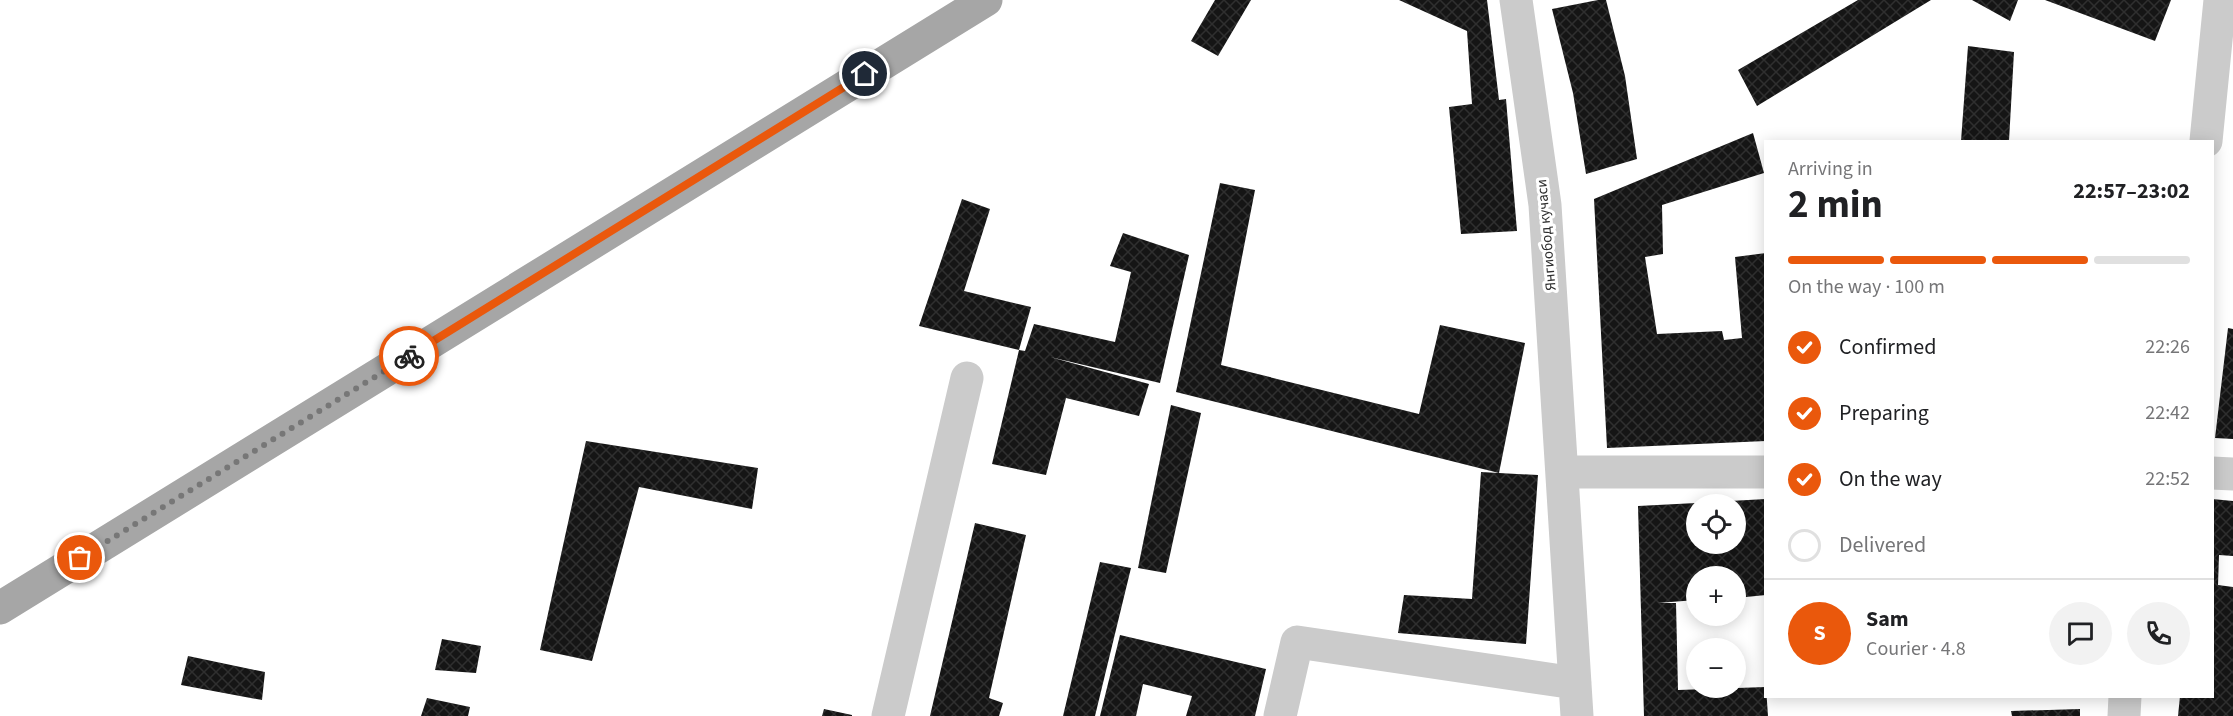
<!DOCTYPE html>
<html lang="en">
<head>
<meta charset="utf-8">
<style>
	:root { --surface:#fff; --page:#f2f2f2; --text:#202124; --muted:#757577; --line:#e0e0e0; --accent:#ea580c }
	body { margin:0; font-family:"Source Sans 3",sans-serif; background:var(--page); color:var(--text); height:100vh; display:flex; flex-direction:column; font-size:22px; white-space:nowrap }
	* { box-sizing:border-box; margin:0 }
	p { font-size:20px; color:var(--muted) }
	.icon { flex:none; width:33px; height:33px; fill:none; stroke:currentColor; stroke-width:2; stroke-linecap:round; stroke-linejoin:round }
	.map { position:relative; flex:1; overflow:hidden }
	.details { position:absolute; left:1764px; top:140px; width:450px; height:558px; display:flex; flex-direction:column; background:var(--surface); border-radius:0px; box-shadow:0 3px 15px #0003 }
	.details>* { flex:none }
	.fabs { position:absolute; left:1686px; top:494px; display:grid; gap:12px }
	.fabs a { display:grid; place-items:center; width:60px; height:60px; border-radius:50%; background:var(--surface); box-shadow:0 3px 15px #0003; font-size:30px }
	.pin { position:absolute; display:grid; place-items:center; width:51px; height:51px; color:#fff; margin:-26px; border:3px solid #fff; border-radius:50%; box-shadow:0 2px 6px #0007 }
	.courier { position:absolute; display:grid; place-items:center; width:60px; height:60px; margin:-30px; border:4px solid #ea580c; border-radius:50%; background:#fff; color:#222; box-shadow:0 2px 8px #0007 }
	.overview em { font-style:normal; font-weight:700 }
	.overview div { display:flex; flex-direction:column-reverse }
	.overview { display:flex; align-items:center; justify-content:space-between; height:102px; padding:0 24px }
	h1 { font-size:39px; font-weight:700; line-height:45px }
	.bar { display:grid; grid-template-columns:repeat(4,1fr); gap:9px 6px; align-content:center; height:72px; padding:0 24px }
	.bar i { height:8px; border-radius:4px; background:var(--line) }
	.bar .active { background:var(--accent) }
	.bar p { grid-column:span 4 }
	.line { display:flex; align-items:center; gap:15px; padding:0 24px; border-top:2px solid var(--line) }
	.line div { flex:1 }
	.round { display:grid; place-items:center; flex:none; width:63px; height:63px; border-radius:32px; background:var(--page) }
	ol { padding:0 24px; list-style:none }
	li { display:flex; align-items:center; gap:18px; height:66px }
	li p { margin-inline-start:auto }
	li .icon { padding:6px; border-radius:50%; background:var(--accent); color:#fff; stroke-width:4 }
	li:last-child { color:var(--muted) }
	li i { width:33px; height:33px; border:3px solid var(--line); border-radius:50% }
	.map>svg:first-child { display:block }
	.building { fill:url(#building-cross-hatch) }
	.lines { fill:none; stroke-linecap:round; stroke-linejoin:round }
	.minor { stroke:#cbcbcb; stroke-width:33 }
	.major { stroke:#a6a6a6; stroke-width:33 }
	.done { stroke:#777; stroke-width:6; stroke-dasharray:0 10.8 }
	.route { stroke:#ea580c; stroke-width:8 }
	.labels { text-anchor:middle; stroke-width:6; stroke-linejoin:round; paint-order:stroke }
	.street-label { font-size:15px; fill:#2e2e2e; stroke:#fff }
</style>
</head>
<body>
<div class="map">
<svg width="2233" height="716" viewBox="0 0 2233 716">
	<defs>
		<pattern id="building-cross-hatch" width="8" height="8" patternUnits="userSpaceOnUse" patternTransform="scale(1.5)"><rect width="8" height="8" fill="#151515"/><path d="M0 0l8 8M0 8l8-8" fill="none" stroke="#2f2f2f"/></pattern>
	</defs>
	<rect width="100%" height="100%" fill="#fff"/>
	<!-- building -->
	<path class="building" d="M1215 0H1251L1218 56 1191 41Z
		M1399 0H1487L1499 100 1506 99 1517 231 1461 234 1449 107 1472 104 1467 31Z
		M1598 0H1606L1625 76 1637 159 1586 174 1573 93 1552 9Z
		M1858 0H1931L1757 106 1738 70Z
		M1972 0H2018L2010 21Z
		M2045 0H2171L2155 41Z
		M1968 46 2014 52 2009 141H1961Z
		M1753 133 1764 173 1662 205 1663 254 1645 257 1657 334 1722 331 1724 340 1742 338 1735 257 1766 253V441L1607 448 1594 199Z
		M1220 183 1255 190 1221 365 1419 414 1440 325 1525 343 1499 473 1538 475 1526 644 1398 633 1404 595 1472 599 1481 472 1499 473 1176 392Z
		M962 199 990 209 964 291 1031 307 1019 350 919 326Z
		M1123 233 1189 255 1160 383 1050 357 1149 384 1139 416 1066 398 1046 475 992 464 1019 350 1025 351 1034 324 1115 342 1131 272 1110 266Z
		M2228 328 2233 329V439L2215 438Z
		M1171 405 1201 413 1166 573 1138 568Z
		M586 441 758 468 752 509 639 487 592 661 540 650Z
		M1766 499V595L1736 598V576H1696V600L1658 603H1676L1678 690 1766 687 1768 716H1644L1638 506 1696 503V543H1736V504H1712V502Z
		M2212 499 2233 501V556L2219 555 2218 585 2233 587V716H2178L2180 696H2212Z
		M975 523 1026 535 989 698 1003 703 999 716H930Z
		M1100 562 1131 568 1095 716H1063Z
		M1120 635 1266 669 1255 716H1186L1192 696 1143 684 1136 716H1100Z
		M442 639 481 646 476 673 435 670Z
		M188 656 265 672 262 700 181 685Z
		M427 698 470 707 468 716H421Z
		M824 709 852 715V716H822Z
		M2080 709V716H2012L2011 711Z"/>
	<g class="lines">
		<!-- minor -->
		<path class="minor" d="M1516 0 1545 205 1577 716
			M2206 141 2220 0
			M1562 472H1766
			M2212 473 2233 474
			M888 716 967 378
			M1280 716 1297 642 1575 683
			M2124 716 2125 696"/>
		<!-- major -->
		<path class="major" d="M0 608 986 0"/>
	</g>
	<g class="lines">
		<!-- done -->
		<path class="done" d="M80 558 409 356"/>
		<!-- route -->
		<path class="route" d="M409 356 865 74"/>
	</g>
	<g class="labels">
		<!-- street labels -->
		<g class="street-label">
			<text transform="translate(1546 235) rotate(-95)" y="5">Янгиобод кучаси</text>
		</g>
	</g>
</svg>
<div class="fabs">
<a><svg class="icon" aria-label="locate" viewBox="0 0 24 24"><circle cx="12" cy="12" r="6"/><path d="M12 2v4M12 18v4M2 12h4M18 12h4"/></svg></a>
<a>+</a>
<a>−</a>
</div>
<div class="pin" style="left:80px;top:558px;background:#ea580c"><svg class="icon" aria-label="bag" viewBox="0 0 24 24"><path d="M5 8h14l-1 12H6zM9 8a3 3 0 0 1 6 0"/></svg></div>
<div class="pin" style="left:865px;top:74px;background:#1f2937"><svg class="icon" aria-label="home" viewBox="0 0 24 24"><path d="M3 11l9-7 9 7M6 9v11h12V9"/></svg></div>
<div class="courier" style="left:409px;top:356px"><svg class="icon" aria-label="bike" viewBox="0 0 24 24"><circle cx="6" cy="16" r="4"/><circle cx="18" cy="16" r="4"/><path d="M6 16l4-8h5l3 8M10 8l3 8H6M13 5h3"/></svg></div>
<section class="details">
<div class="overview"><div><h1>2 min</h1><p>Arriving in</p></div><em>22:57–23:02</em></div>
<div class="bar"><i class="active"></i><i class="active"></i><i class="active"></i><i></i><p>On the way · 100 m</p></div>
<ol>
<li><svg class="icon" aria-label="check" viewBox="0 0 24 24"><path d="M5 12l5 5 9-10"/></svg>Confirmed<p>22:26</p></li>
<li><svg class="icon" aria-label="check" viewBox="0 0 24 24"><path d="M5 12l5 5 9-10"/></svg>Preparing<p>22:42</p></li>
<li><svg class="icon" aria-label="check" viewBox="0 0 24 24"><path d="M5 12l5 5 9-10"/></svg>On the way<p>22:52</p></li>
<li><i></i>Delivered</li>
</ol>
<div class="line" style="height:108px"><b class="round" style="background:var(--accent);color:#fff">S</b><div><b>Sam</b><p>Courier · 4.8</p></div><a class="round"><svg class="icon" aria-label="chat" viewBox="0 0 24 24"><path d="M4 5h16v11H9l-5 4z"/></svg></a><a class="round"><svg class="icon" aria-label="phone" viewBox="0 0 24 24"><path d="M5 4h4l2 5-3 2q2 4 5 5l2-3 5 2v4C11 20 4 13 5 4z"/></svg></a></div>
</section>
</div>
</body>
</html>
